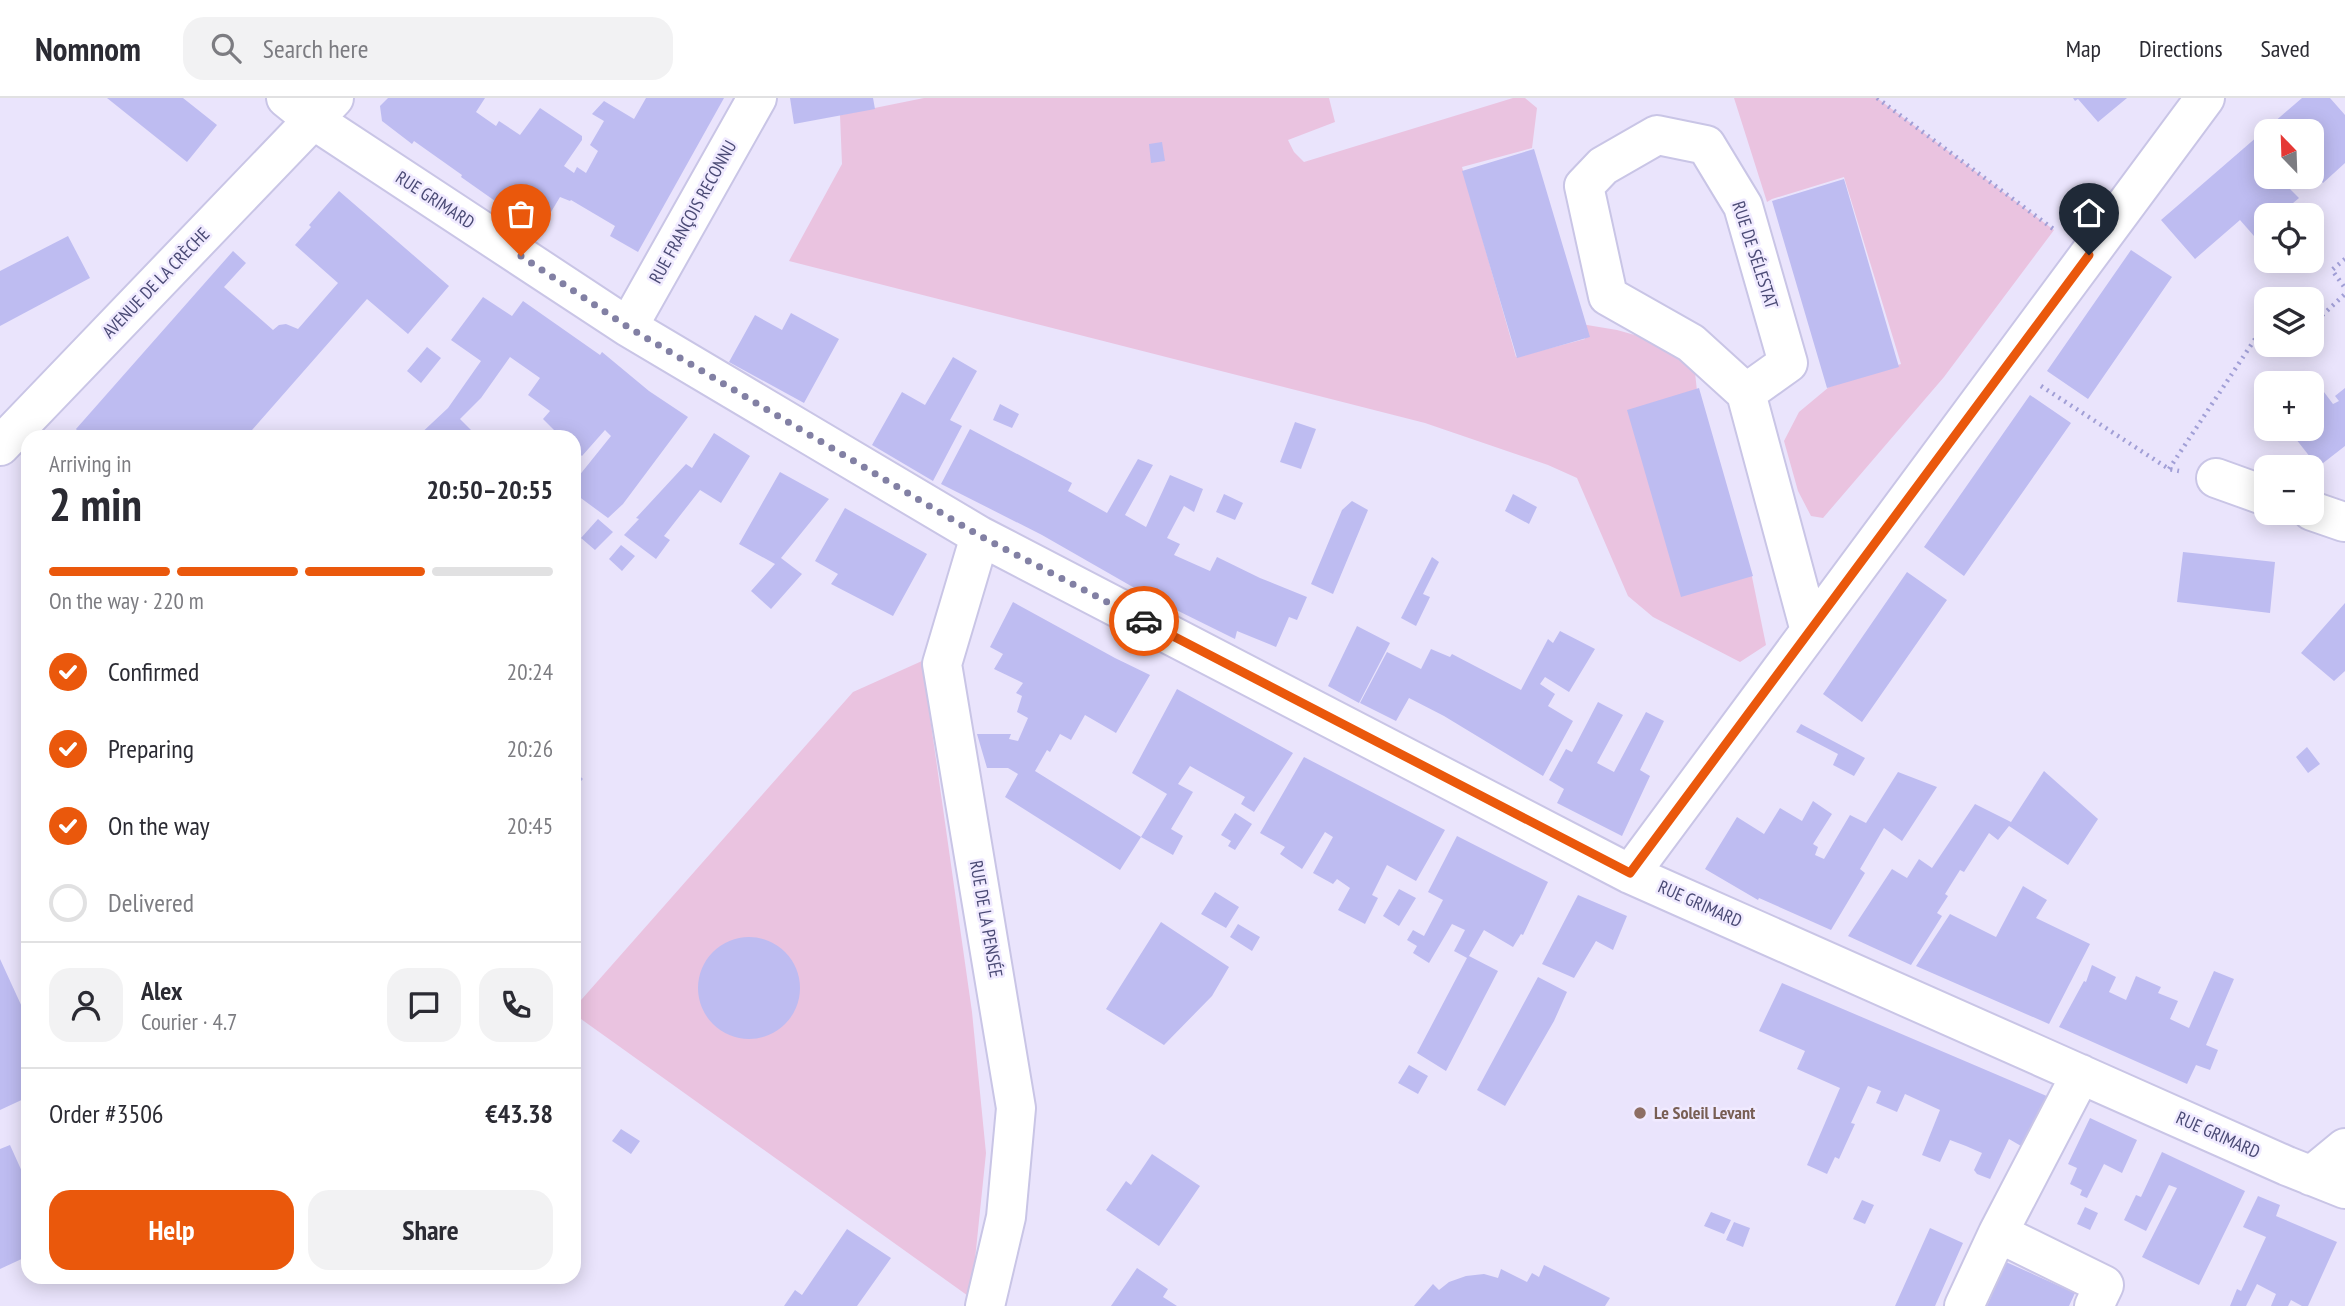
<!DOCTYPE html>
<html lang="en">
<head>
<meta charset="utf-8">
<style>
	:root { --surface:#fff; --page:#f2f2f3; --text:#2b2b33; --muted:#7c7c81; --line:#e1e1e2; --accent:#ea580c }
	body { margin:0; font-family:"PT Sans Narrow",sans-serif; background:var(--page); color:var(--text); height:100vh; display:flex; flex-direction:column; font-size:26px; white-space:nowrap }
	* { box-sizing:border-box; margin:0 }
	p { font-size:23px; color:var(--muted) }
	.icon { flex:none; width:38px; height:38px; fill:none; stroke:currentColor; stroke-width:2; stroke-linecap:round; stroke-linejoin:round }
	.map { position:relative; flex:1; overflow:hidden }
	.sheet { position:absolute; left:21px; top:332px; width:560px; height:854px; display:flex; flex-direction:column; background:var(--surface); border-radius:21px; box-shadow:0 4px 18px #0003 }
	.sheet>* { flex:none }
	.needle { width:46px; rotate:337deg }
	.fabs { position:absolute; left:2254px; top:21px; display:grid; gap:14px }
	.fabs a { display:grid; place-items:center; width:70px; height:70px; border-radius:14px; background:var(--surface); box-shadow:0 4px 18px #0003; font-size:35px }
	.pin { position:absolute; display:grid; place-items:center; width:60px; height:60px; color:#fff; margin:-72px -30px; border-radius:50% 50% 50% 0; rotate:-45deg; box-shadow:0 0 7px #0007 }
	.pin .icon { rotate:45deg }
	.courier { position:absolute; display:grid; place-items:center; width:70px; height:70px; margin:-35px; border:5px solid #ea580c; border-radius:50%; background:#fff; color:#222; box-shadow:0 2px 9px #0007 }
	.summary em { font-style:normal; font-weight:700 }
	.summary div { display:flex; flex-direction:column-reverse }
	.summary { display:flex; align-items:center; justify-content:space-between; height:119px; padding:0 28px }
	h1 { font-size:46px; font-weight:700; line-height:52px }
	.bar { display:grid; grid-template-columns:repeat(4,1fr); gap:10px 7px; align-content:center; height:84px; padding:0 28px }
	.bar i { height:9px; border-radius:5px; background:var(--line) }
	.bar .active { background:var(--accent) }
	.bar p { grid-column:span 4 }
	.line { display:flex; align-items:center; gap:18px; padding:0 28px; border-top:2px solid var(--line) }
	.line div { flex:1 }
	.round { display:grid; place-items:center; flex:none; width:74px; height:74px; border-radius:21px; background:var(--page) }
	ol { padding:0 28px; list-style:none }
	li { display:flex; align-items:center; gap:21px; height:77px }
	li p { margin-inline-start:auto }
	li .icon { padding:7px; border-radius:50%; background:var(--accent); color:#fff; stroke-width:4 }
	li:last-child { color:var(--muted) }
	li i { width:38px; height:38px; border:4px solid var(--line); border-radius:50% }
	.action { display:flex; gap:14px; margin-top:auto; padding:14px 28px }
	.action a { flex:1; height:80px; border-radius:21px; background:var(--accent); color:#fff; font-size:28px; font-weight:700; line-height:80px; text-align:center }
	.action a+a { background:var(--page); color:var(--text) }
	header { display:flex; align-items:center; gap:42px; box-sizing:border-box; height:98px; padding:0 35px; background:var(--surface); border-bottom:2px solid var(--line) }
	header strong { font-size:33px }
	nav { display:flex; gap:38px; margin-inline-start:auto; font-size:24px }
	.search { width:490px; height:63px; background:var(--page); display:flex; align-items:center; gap:18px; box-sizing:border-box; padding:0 24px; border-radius:21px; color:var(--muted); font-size:26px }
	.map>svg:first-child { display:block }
	.green { fill:#eac3e0 }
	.building { fill:#bebcf1 }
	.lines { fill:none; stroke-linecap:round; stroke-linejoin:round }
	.minor-casing { stroke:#c9c5e6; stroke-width:42 }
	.path { stroke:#a19fd6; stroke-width:4.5; stroke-dasharray:2 5; stroke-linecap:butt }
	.minor { stroke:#fff; stroke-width:38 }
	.done { stroke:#8280a4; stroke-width:7; stroke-dasharray:0 12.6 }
	.route { stroke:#ea580c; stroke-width:9 }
	.education-dot { fill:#8d6e63; stroke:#f0eaff; stroke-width:2.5 }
	.labels { text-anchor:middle; stroke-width:5; stroke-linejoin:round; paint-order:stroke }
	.street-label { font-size:18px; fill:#4a4a75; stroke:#f0eaff }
	.education-label { font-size:18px; font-weight:bold; fill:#785e54; stroke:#f0eaff; text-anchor:start }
</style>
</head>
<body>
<header>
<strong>Nomnom</strong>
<div class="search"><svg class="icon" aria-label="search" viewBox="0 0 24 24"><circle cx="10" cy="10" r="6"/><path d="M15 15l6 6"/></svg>Search here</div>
<nav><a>Map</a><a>Directions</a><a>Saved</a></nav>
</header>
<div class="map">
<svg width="2345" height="1208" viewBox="0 0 2345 1208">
	<rect width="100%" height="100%" fill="#eae4fc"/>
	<!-- green -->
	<path class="green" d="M924 0H1329L1335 24 1288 42 1294 54 1304 64 1513 0H1525L1537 10 1532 50 1462 69 1516 259 1585 241 1581 226 1617 232 1656 243 1694 265 1697 293 1751 474 1766 547 1740 564 1653 519 1628 498 1577 380 1548 367 1425 325 789 163 842 66 840 17Z
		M1734 0H1877L2054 132 1944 279 1823 420 1811 418 1798 393 1784 343 1799 314 1829 289 1901 266 1844 79 1772 101 1767 104Z
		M922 563 972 914 986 1055 971 1200 574 916V910L853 594Z"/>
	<!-- building -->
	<path class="building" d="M107 0H183L217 27 187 64Z
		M388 0H485L476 14 496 28 499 23 520 37 540 10 582 38V42L564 68 574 75 577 69 586 75 598 53 590 47 604 23 592 16 604 3 634 21 646 0H724L638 154 610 138 615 128 571 102 570 103 560 99 539 134 461 79 462 77 414 43 412 46 382 23 380 8Z
		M790 0H873L875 11 794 26Z
		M2073 0H2127L2098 24 2078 1 2075 3Z
		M2302 0H2330L2345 17V65L2323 85 2312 72V33H2266V79H2291L2284 85 2299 100 2279 117H2266V141L2261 146 2240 122 2195 161 2161 122Z
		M1162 44 1165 63 1151 65 1149 46Z
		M1534 51 1590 239 1517 260 1462 73Z
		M1844 81 1899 269 1827 290 1772 103Z
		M339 93 449 188 408 236 367 201 245 340H83L76 331 233 153 246 165 224 189 273 232 279 227 286 226 298 231 338 185 295 147 311 129 309 127Z
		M68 138 90 180 0 228V173Z
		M2131 152 2172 179 2088 301 2047 273Z
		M483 199 512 218 523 203 600 257 602 254 649 293 688 319 623 406 608 420 574 395V384L611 338 605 332 582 358 574 351V340H562L543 321 550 313 528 297 540 280 510 259 481 300 460 321 479 340H416L448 310 481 263 451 242Z
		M791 215 839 241 804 305 729 264 755 217 782 232Z
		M427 249 441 260 421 285 407 273Z
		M953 259 977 273 950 322 962 328 933 383 872 347 902 294 925 307Z
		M1699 290 1753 478 1681 499 1627 312Z
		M2345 290V348L2318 369 2288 331H2312V303L2324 294 2333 306 2339 303 2335 298Z
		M2030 297 2071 325 1964 478 1924 449Z
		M1000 306 1019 316 1012 330 993 322Z
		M1295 324 1316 331 1301 371 1280 364Z
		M970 331 1072 385 1068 393 1107 415 1138 361 1153 367 1125 417 1146 429 1170 377 1203 391 1194 414 1184 408 1167 440 1180 446 1174 457 1210 473 1217 459 1260 480 1307 499 1297 522 1289 519 1276 549 1237 533 1235 541 1152 500 1042 437 941 386Z
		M714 335 750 358 721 405 700 392 664 438 670 442 656 461 624 437 639 421 636 420 686 366 692 370Z
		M780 374 829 401 781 460 802 476 771 511 751 493 775 466 739 446Z
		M1224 396 1243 405 1235 422 1216 414Z
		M1513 396 1537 409 1529 426 1505 413Z
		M1352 403 1368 412 1333 496 1311 486 1342 412Z
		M845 410 927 456 893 518 831 486 838 476 815 463Z
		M598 421 613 434 595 452 581 440Z
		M621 447 635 458 622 473 609 461Z
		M2183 454 2275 464 2270 515 2177 504Z
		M1432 459 1439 464 1423 496 1430 499 1416 528 1401 520Z
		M1907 474 1947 502 1862 624 1823 596Z
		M1013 504 1115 560 1150 577 1116 635 1085 617 1071 642 1060 636 1050 654 1047 652 1035 673 1141 739 1120 772 1005 699 1018 676 1008 670H987L977 636H1011L1009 641 1018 643 1028 620 1017 614 1022 598 1016 595 1023 585 994 571 1003 556 990 549Z
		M2345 505V573L2334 583 2301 555Z
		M1357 528 1390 545 1359 605 1328 588Z
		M1560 533 1595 551 1569 594 1545 579 1540 586 1555 596 1548 608 1573 623 1543 678 1444 618 1409 600 1396 623 1360 605 1387 554 1421 571 1431 551 1450 559 1452 556 1521 592 1548 541 1553 545Z
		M1177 591 1293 655 1254 714 1241 706 1245 699 1190 668 1178 686 1193 694 1171 731 1183 738 1173 757 1141 739 1167 696 1132 675Z
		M1598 604 1623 617 1597 665 1614 674 1646 614 1664 623 1640 672 1650 678 1622 738 1557 705 1564 691 1549 682 1566 651 1572 654Z
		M1801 626 1865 660 1854 678 1833 667 1838 656 1796 634Z
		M2307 649 2320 666 2308 675 2296 659Z
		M1304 659 1445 732 1416 783 1387 767 1372 797 1378 800 1365 826 1338 812 1350 790 1337 781 1333 786 1313 775 1333 739 1325 734 1302 771 1280 756 1285 749 1260 735Z
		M574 673 583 681 574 690Z
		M2044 673 2098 721 2068 767 2009 728 1998 742 1989 735 1964 774 1960 772 1945 796 1948 798 1937 815 1942 818 1911 867 1848 838 1892 771 1907 780 1919 761 1932 770 1975 706 2011 724Z
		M1898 674 1937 689 1902 743 1884 730 1860 771 1865 775 1831 832 1759 800 1758 802 1705 771 1737 719 1764 736 1780 710 1802 723 1813 703 1832 716 1813 746 1818 749 1815 757 1824 761 1850 717 1866 725Z
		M1235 715 1252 726 1235 752 1228 748 1231 743 1221 737Z
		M1457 738 1548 784 1523 837 1521 836 1513 849 1484 832 1469 858 1498 873 1446 973 1417 955 1467 860 1454 853 1465 832 1452 826 1429 865 1413 855 1417 848 1407 842 1413 832 1424 838 1443 802 1428 794Z
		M2023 788 2047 802 2036 820 2090 846 2049 926 1916 868 1950 816 1996 839Z
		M1399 791 1416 800 1399 828 1383 818Z
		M1215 794 1239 809 1226 830 1201 816Z
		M1578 797 1627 818 1613 852 1596 843 1574 880 1542 866Z
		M1161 824 1229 869 1212 898 1164 947 1106 911Z
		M1238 826 1260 839 1252 853 1230 839Z
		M698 890a51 51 0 1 1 102 0a51 51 0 1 1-102 0Z
		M0 861 28 922V999L0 1012Z
		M2092 867 2116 879 2109 894 2126 902 2136 878 2161 889 2158 895 2178 903 2170 921 2189 930 2214 873 2234 881 2206 947 2218 952 2210 972 2196 967 2187 986 2059 929 2084 883 2086 884Z
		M1538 879 1567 894 1554 923 1505 1008 1477 992Z
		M1782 885 2056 1002 2033 1055 2009 1041 1990 1081 1977 1076 1974 1072 1982 1055 1966 1048 1950 1042 1940 1064 1922 1057 1940 1012 1905 996 1897 1014 1876 1005 1881 993 1868 988 1851 1025 1855 1026 1839 1061 1835 1059 1827 1076 1807 1067 1840 990 1797 971 1805 953 1759 933Z
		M1409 967 1428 978 1418 996 1398 985Z
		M2090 1020 2137 1042 2122 1075 2104 1066 2087 1100 2080 1097 2082 1092 2070 1086 2077 1070 2068 1066Z
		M621 1031 640 1043 631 1056 612 1043Z
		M10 1047 28 1087V1158L0 1171V1051Z
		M2162 1054 2245 1093 2199 1187 2142 1159 2177 1090 2169 1087 2146 1133 2124 1122 2136 1097 2141 1099Z
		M1152 1056 1200 1088 1159 1148 1106 1112 1126 1083 1131 1087Z
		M2258 1098 2280 1107 2276 1118 2337 1144 2308 1208H2302L2291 1202 2288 1208H2271L2276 1196 2257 1186 2246 1208H2230L2237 1191 2241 1193 2266 1139 2243 1129Z
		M1862 1102 1874 1107 1865 1126 1853 1121Z
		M2085 1109 2098 1115 2090 1132 2077 1126Z
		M1711 1114 1731 1122 1724 1136 1704 1128Z
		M1734 1124 1750 1130 1743 1149 1726 1142Z
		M1930 1130 1963 1145 1935 1208H1895Z
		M847 1131 891 1160 857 1208H784L795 1192 802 1197Z
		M2006 1164 2075 1195 2069 1208H1987Z
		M1544 1167 1610 1200 1605 1208H1414L1433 1186 1439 1192 1449 1184 1466 1178 1484 1176 1498 1180 1501 1171 1527 1184 1532 1175 1539 1179Z
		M1137 1170 1168 1191 1163 1199 1177 1208H1111Z"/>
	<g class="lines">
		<defs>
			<path id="minor" d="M286 0 312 21 628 229 980 438 1630 776 2287 1068 2345 1091
				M628 229 757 0
				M1746 295 1691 245 1608 198 1584 88 1603 68 1657 37 1706 47 1743 108 1788 265 1746 295 1810 533
				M0 348 334 0
				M2216 380 2266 398
				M2312 413 2344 424
				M980 438 942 566 1016 1010 1006 1119 985 1208
				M1630 776 2205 0
				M2311 1078 2345 1050
				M1998 1135 2104 1187 2094 1208
				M1964 1208 1998 1135 2081 976"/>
		</defs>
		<!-- minor casing -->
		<use href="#minor" class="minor-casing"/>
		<!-- path -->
		<path class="path" d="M1877 0 2056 133
			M2345 161 2332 172 2345 190
			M2312 221 2315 224 2345 196
			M2041 288 2169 371 2179 373
			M2169 371 2257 238 2266 231"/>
		<!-- minor -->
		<use href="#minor" class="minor"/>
	</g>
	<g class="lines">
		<!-- done -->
		<path class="done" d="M521 158 628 229 980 438 1144 523"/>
		<!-- route -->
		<path class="route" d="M1144 523 1630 775 2089 157"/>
	</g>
	<!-- markers -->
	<circle class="education-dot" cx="1640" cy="1015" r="7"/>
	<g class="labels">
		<!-- street labels -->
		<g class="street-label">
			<text transform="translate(435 102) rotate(33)" y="6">RUE GRIMARD</text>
			<text transform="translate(693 114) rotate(-61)" y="6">RUE FRANÇOIS RECONNU</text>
			<text transform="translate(1755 157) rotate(72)" y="6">RUE DE SÉLESTAT</text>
			<text transform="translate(156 185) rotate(-46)" y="6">AVENUE DE LA CRÈCHE</text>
			<text transform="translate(1700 806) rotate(24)" y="6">RUE GRIMARD</text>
			<text transform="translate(986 821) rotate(80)" y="6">RUE DE LA PENSÉE</text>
			<text transform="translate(2218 1037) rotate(24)" y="6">RUE GRIMARD</text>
		</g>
		<!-- education labels -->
		<g class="education-label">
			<text x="1654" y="1021">Le Soleil Levant</text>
		</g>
	</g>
</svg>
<div class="fabs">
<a><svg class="needle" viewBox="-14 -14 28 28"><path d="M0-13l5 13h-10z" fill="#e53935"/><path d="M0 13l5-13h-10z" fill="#7c7c81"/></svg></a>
<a><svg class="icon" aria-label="locate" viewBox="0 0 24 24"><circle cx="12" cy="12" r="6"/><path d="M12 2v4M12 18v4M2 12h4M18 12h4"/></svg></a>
<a><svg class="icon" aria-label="layers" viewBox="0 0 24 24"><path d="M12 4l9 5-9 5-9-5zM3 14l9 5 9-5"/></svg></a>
<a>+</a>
<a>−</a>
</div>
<div class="pin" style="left:521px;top:158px;background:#ea580c"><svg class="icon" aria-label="bag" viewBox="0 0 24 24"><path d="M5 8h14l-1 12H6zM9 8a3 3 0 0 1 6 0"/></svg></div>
<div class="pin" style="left:2089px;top:157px;background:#1f2937"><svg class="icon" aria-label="home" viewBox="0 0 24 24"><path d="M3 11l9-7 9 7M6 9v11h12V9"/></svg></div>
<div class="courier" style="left:1144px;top:523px"><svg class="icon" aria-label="car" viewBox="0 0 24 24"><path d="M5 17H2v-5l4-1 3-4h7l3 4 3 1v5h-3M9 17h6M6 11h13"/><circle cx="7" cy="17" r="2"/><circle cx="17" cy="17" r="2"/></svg></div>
<section class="sheet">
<div class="summary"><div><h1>2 min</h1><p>Arriving in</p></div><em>20:50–20:55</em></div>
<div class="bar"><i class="active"></i><i class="active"></i><i class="active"></i><i></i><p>On the way · 220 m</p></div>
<ol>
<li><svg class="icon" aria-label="check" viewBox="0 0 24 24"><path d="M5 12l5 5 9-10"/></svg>Confirmed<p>20:24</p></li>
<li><svg class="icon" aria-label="check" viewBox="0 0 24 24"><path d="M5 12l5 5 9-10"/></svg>Preparing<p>20:26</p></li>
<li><svg class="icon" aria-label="check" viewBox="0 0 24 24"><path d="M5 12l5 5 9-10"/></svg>On the way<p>20:45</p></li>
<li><i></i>Delivered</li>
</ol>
<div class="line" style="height:126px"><a class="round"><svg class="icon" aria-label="person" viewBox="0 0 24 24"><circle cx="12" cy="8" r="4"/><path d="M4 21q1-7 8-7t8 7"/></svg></a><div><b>Alex</b><p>Courier · 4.7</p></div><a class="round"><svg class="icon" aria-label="chat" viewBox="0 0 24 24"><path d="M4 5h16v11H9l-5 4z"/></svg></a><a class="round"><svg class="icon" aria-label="phone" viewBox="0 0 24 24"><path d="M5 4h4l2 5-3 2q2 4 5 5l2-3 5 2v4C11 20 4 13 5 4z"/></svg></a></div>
<div class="line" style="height:91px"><div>Order #3506</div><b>€43.38</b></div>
<div class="action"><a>Help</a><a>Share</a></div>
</section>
</div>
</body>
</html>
